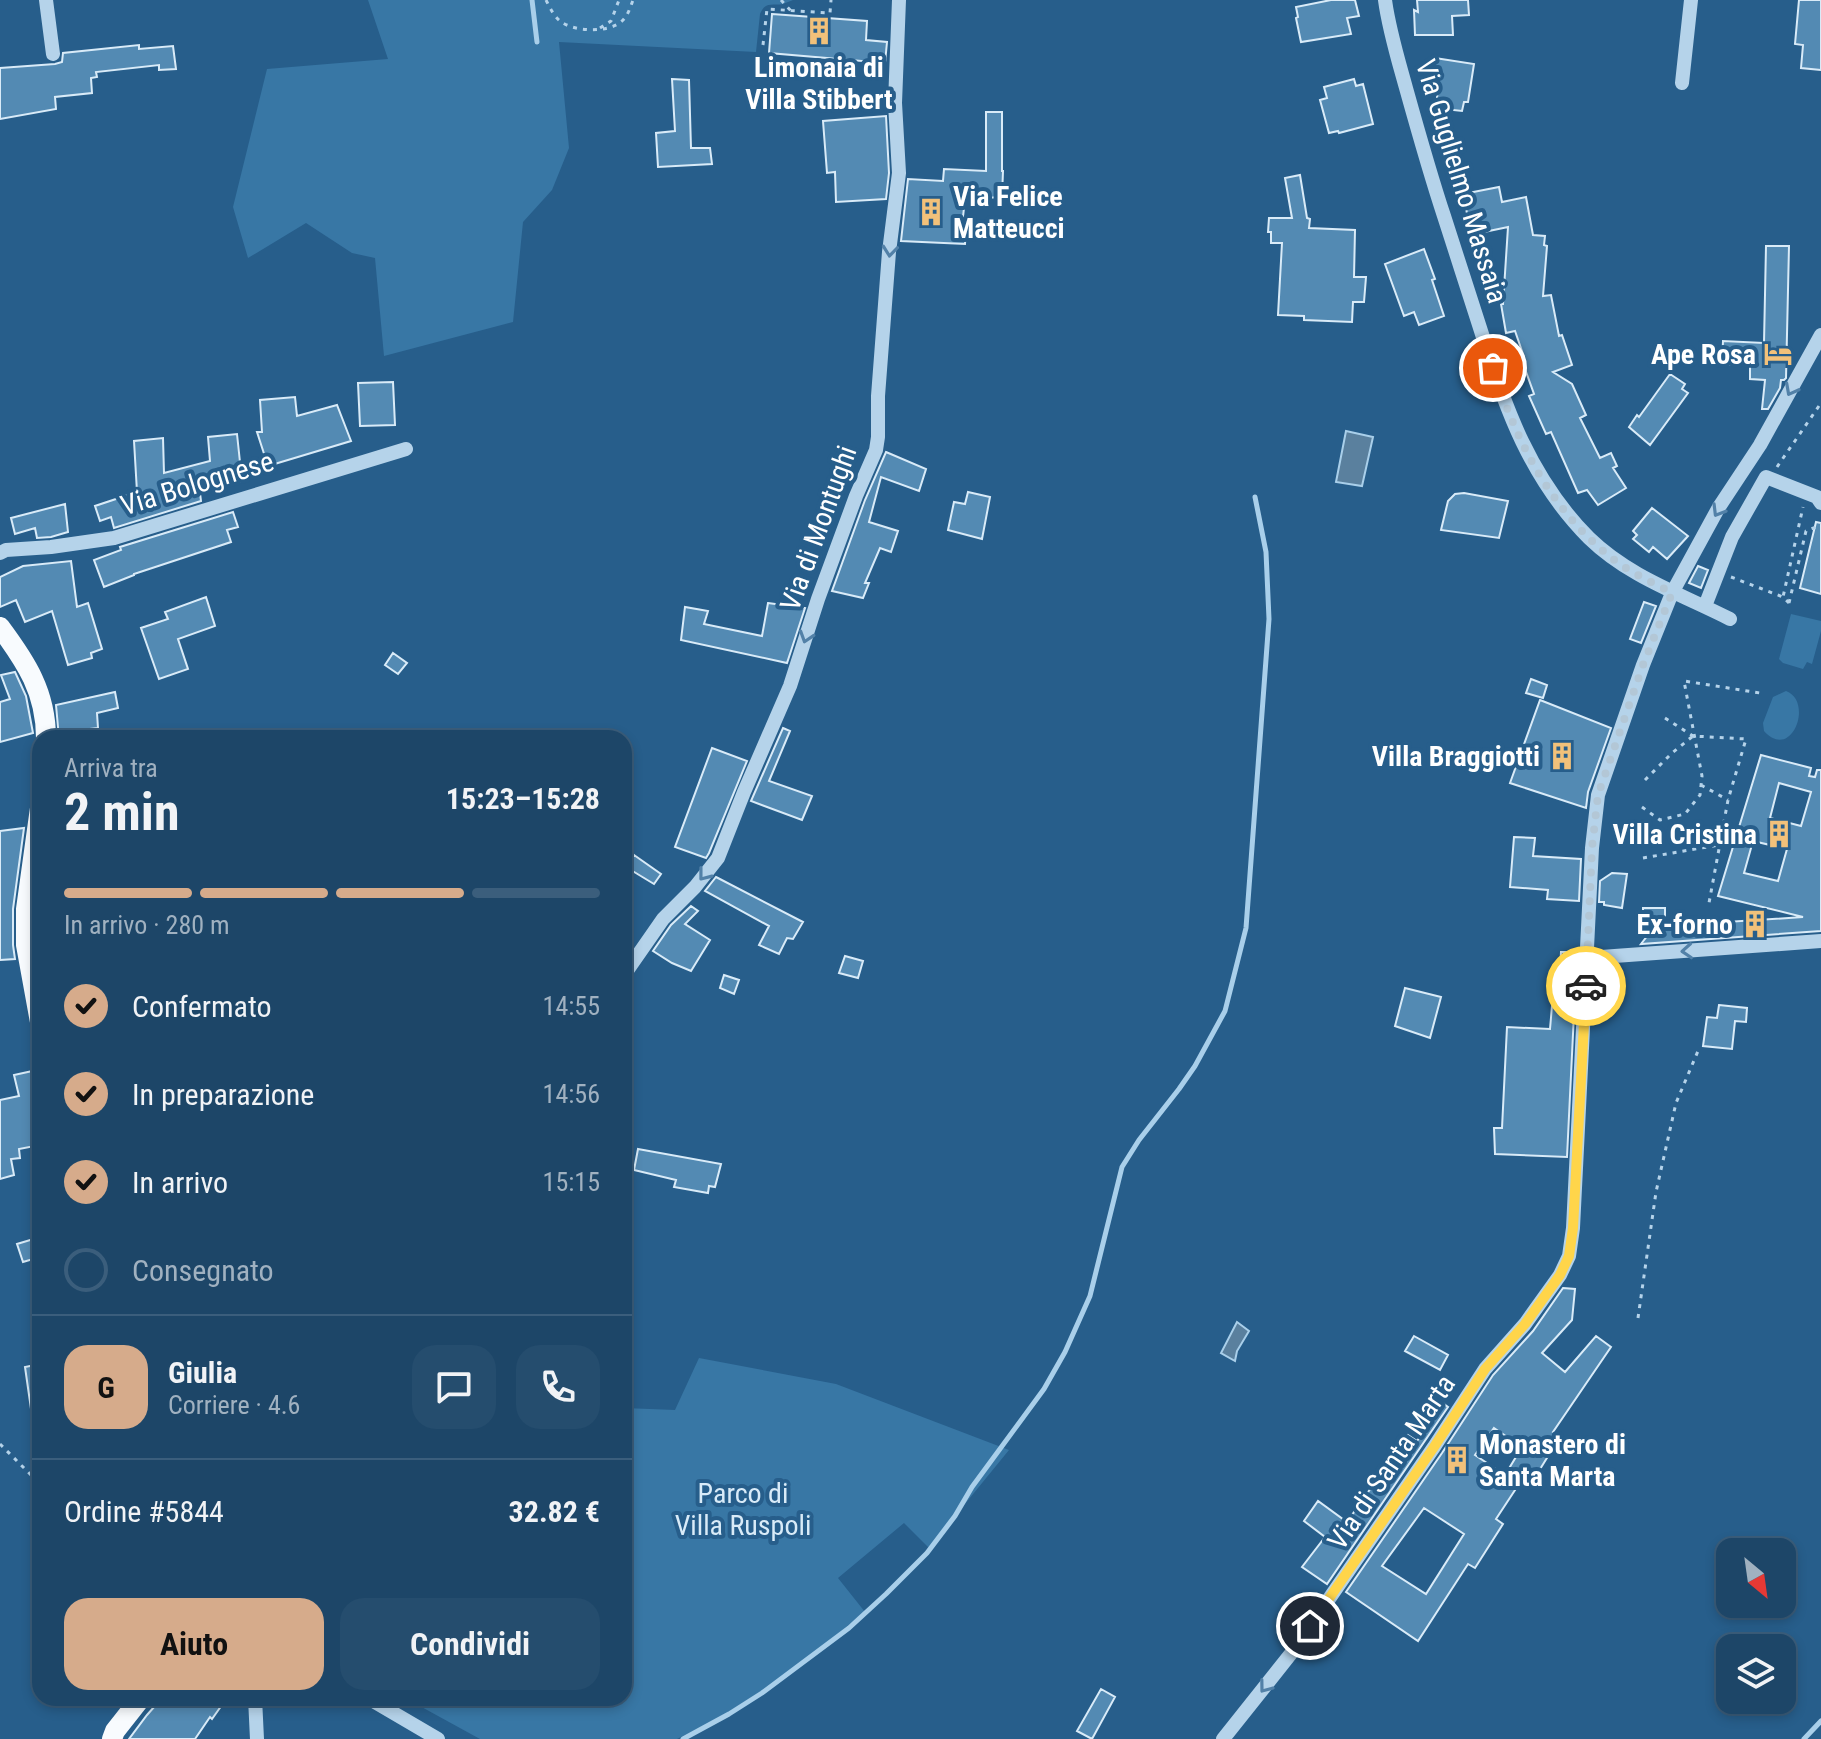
<!DOCTYPE html>
<html lang="it">
<head>
<meta charset="utf-8">
<style>
	:root { --surface:#1d4668; --page:#254d6e; --text:#f1f3f6; --muted:#a0b1c0; --line:#3b5e7c; --accent:#d6ab8b }
	body { margin:0; font-family:"Roboto Condensed",sans-serif; background:var(--page); color:var(--text); height:100vh; display:flex; flex-direction:column; font-size:30px; white-space:nowrap }
	* { box-sizing:border-box; margin:0 }
	p { font-size:26px; color:var(--muted) }
	.icon { flex:none; width:44px; height:44px; fill:none; stroke:currentColor; stroke-width:2; stroke-linecap:round; stroke-linejoin:round }
	.map { position:relative; flex:1; overflow:hidden }
	.details { position:absolute; left:32px; top:730px; width:600px; height:976px; display:flex; flex-direction:column; background:var(--surface); border-radius:24px; box-shadow:0 4px 12px #0003,0 0 0 2px var(--line) }
	.details>* { flex:none }
	.needle { width:52px; rotate:151deg }
	.fabs { position:absolute; left:1716px; top:1538px; display:grid; gap:16px }
	.fabs a { display:grid; place-items:center; width:80px; height:80px; border-radius:16px; background:var(--surface); box-shadow:0 4px 12px #0003,0 0 0 2px var(--line); font-size:40px }
	.pin { position:absolute; display:grid; place-items:center; width:68px; height:68px; color:#fff; margin:-34px; border:4px solid #fff; border-radius:50%; box-shadow:0 2px 8px #0007 }
	.courier { position:absolute; display:grid; place-items:center; width:80px; height:80px; margin:-40px; border:6px solid #ffd54a; border-radius:50%; background:#fff; color:#222; box-shadow:0 2px 10px #0007 }
	.head em { font-style:normal; font-weight:700 }
	.head div { display:flex; flex-direction:column-reverse }
	.head { display:flex; align-items:center; justify-content:space-between; height:136px; padding:0 32px }
	h1 { font-size:52px; font-weight:700; line-height:60px }
	.bar { display:grid; grid-template-columns:repeat(4,1fr); gap:12px 8px; align-content:center; height:96px; padding:0 32px }
	.bar i { height:10px; border-radius:6px; background:var(--line) }
	.bar .active { background:var(--accent) }
	.bar p { grid-column:span 4 }
	.line { display:flex; align-items:center; gap:20px; padding:0 32px; border-top:2px solid var(--line) }
	.line div { flex:1 }
	.round { display:grid; place-items:center; flex:none; width:84px; height:84px; border-radius:24px; background:var(--page) }
	ol { padding:0 32px; list-style:none }
	li { display:flex; align-items:center; gap:24px; height:88px }
	li p { margin-inline-start:auto }
	li .icon { padding:8px; border-radius:50%; background:var(--accent); color:#111; stroke-width:4 }
	li:last-child { color:var(--muted) }
	li i { width:44px; height:44px; border:4px solid var(--line); border-radius:50% }
	.button { display:flex; gap:16px; margin-top:auto; padding:16px 32px }
	.button a { flex:1; height:92px; border-radius:24px; background:var(--accent); color:#111; font-size:32px; font-weight:700; line-height:92px; text-align:center }
	.button a+a { background:var(--page); color:var(--text) }
	.map>svg:first-child { display:block }
	.green { fill:#3877a5 }
	.water { fill:#5a809e; stroke:#a9cfea; stroke-width:2 }
	.lines { fill:none; stroke-linecap:round; stroke-linejoin:round }
	.stream { stroke:#a9cfea; stroke-width:5 }
	.building { fill:#538ab3; stroke:#d9ebf8; stroke-width:2; fill-rule:evenodd }
	.path { stroke:#b5d3ea; stroke-width:3; stroke-dasharray:4 6; stroke-linecap:butt }
	.minor { stroke:#b5d3ea; stroke-width:14 }
	.major { stroke:#f8fbfe; stroke-width:20 }
	.oneway { stroke:#5281a8 }
	.done { stroke:#b3c7d6; stroke-width:8; stroke-dasharray:0 14.4 }
	.route { stroke:#ffd54a; stroke-width:10 }
	.labels { text-anchor:middle; stroke-width:8; stroke-linejoin:round; paint-order:stroke }
	.poi-label { font-size:28px; font-weight:bold; fill:#fff; stroke:#275e8b; text-anchor:end }
	.street-label { font-size:28px; fill:#fff; stroke:#275e8b }
	.park-label { font-size:28px; fill:#d9ebf8; stroke:#275e8b }
</style>
</head>
<body>
<div class="map">
<svg width="1821" height="1739" viewBox="0 0 1821 1739">
	<rect width="100%" height="100%" fill="#275e8b"/>
	<!-- green -->
	<path class="green" d="M368 0H793C790 1 786 3 783 4 772 6 765 1 760 14L756 52 559 42 569 148 552 190 523 222 513 322 384 356 375 258 352 253 306 223 248 258 233 207 267 69 388 59Z
		M1791 614 1821 621V631L1812 664 1807 662 1803 669 1783 663 1779 659Z
		M1786 691C1814 701 1792 762 1764 731L1763 723 1773 697Z
		M699 1358 836 1384 1009 1450 929 1548 904 1523 838 1578 865 1612 780 1680 715 1720 677 1739H480L418 1705 416 1698H624V1408L675 1410Z"/>
	<!-- water -->
	<path class="water" d="M1346 431 1373 437 1362 486 1336 482Z
		M1237 1322 1249 1331 1237 1351 1235 1361 1221 1353Z"/>
	<g class="lines">
		<!-- stream -->
		<path class="stream" d="M532 0 537 42
			M683 1739 729 1714 762 1693 849 1628 886 1594 927 1553 955 1516 972 1487 1044 1389 1065 1352 1090 1296 1122 1167 1139 1140 1179 1089 1195 1066 1225 1011 1246 928 1269 619 1266 552 1255 497
			M1804 1739 1821 1721"/>
	</g>
	<!-- building -->
	<path class="building" d="M1331 0H1355L1359 16 1347 18 1351 34 1301 42 1296 18 1298 17 1296 7Z
		M1417 0H1468L1469 15 1452 16 1453 35H1415L1414 10 1418 12Z
		M1799 0H1821V70L1801 68 1803 45 1795 44Z
		M772 14 867 21 866 40 887 42 885 63 769 53Z
		M139 45V49L173 46 176 69 159 70V65L96 72 97 77 91 78 92 93 55 97 56 109 0 119V68L55 64 62 62 63 53Z
		M1435 58 1474 64 1468 102H1464L1462 111 1436 108 1438 88 1432 87Z
		M672 79 689 80 691 148H710L712 164 658 167 656 133 675 131Z
		M1354 79 1356 86 1363 84 1373 124 1339 133 1338 131 1329 133 1320 100 1327 98 1324 87Z
		M986 112H1002V171H1003L1002 197 965 199 962 226 966 227 965 244 901 241 908 179 943 181 944 169 986 171Z
		M886 116 889 173 886 199 836 202 835 172 827 173 823 121Z
		M1300 175 1307 218 1310 219 1309 228 1355 230 1354 277H1366L1364 302H1353L1352 322 1304 320V316L1278 315 1282 243H1271V232H1268L1269 218H1292L1285 178Z
		M1499 187 1502 202 1526 197 1533 235 1545 236 1544 245 1547 246 1543 296 1551 295 1559 336 1562 335 1572 365 1553 372 1572 384 1586 415 1580 418 1600 458 1611 453 1617 466 1613 468 1626 488 1598 505 1587 490 1578 493 1551 432 1546 434 1529 396 1534 394 1521 358 1524 357 1515 331 1506 333 1501 304H1503L1508 227 1484 232 1483 226 1470 228 1463 194Z
		M1766 246H1789L1786 378 1784 380H1781L1780 388 1768 409H1762L1765 380 1750 379V365H1722L1723 341 1764 343Z
		M1424 249 1435 279 1432 280 1444 316 1419 325 1414 312 1404 316 1385 264Z
		M1670 374 1685 384 1682 389 1688 393 1650 445 1629 427 1637 415 1639 417Z
		M393 382 395 425 360 426 358 383Z
		M295 397 297 416 337 405 351 441 268 466 257 432H262L260 400Z
		M237 434 242 481 199 485 201 501 114 528 111 517 100 521 95 506 137 492 134 441 163 438 164 473 210 461 208 437Z
		M886 452 926 469 919 491 881 477 869 522 898 531 891 552 880 548 865 583H869L863 598 832 591 865 500Z
		M968 492 990 497 982 539 948 530 954 502 965 504Z
		M1464 493 1508 501 1499 538 1441 530 1448 501 1455 494Z
		M65 504 68 532 51 537 37 538 35 528 15 534 11 518Z
		M1652 508 1688 536 1667 559 1653 547 1649 552 1633 539 1637 535 1633 531Z
		M233 512 238 527 227 530 231 542 134 574V575L104 587 94 560 121 550 120 547Z
		M1816 522 1821 523V594L1800 588Z
		M71 561 77 607 88 603 102 649 91 653 92 658 68 665 52 611 25 622 16 600 0 607V577L23 566Z
		M1698 566 1708 570 1701 588 1689 583Z
		M206 597 215 626 178 639 188 669 159 679 141 628 168 619 165 612Z
		M1644 602 1656 606 1641 643 1630 639Z
		M768 603 805 608 787 663 681 640 685 607 708 611 704 624 762 636Z
		M393 653 407 663 398 674 385 665Z
		M15 672 26 696 33 733 0 742V702L10 699 1 675Z
		M1531 679 1547 685 1543 698 1526 693Z
		M115 692 118 708 97 713 98 728 82 730V738H59L56 705Z
		M1540 700 1611 728 1588 792 1586 808 1510 783Z
		M783 728 790 731 769 781 812 796 802 820 751 801Z
		M712 748 747 761 709 853 706 858 675 847Z
		M1761 755 1811 768 1809 776 1815 777 1817 770H1821V931L1641 944 1651 931 1643 923V908H1665V926L1803 917 1718 896ZM1779 783 1811 792 1801 826 1770 818ZM1753 841 1787 849 1778 881 1744 873Z
		M24 828 13 909V945L15 959 0 960V831Z
		M1514 837 1535 838 1533 856 1581 859 1579 901 1547 899 1548 890 1510 887Z
		M634 855 661 874 654 884 626 867Z
		M1612 873 1627 874 1622 908 1604 905V902H1599L1600 881Z
		M716 877 803 922 793 939 787 938 779 954 759 945 769 926 705 891Z
		M691 906 698 911 685 924 710 940 691 971 672 963 653 951 671 925Z
		M1561 952H1577L1567 1157 1495 1154 1494 1128H1502L1507 1027 1550 1029 1552 1006H1558Z
		M845 956 863 961 858 978 839 973Z
		M724 975 739 980 734 994 720 988Z
		M1405 988 1441 997 1430 1038 1395 1026Z
		M1719 1005 1747 1008 1746 1022 1735 1021 1732 1049 1703 1046 1707 1017 1717 1018Z
		M37 1070 40 1089V1145L19 1149 20 1158 11 1159 14 1175 0 1179V1100L19 1096 14 1075Z
		M638 1149 721 1164 715 1187 709 1186 708 1193 674 1187 676 1180 634 1170Z
		M40 1237V1257L23 1262 17 1244Z
		M1563 1288 1575 1289 1572 1320 1542 1353 1565 1372 1596 1336 1611 1347 1553 1432 1560 1437 1532 1482 1523 1478 1496 1519 1503 1524 1475 1568 1468 1564 1418 1641 1346 1592 1442 1453 1493 1375 1533 1331ZM1494 1428 1522 1447 1505 1475 1475 1455ZM1424 1508 1464 1534 1426 1594 1382 1566Z
		M1414 1336 1448 1355 1440 1370 1405 1351Z
		M40 1364V1415L32 1416 25 1367Z
		M1444 1404 1448 1407 1327 1584 1302 1567 1325 1537 1304 1521 1318 1501 1347 1522 1408 1435 1417 1441Z
		M1101 1689 1115 1697 1092 1739 1077 1731Z
		M162 1698H221L217 1703 224 1702 212 1719 210 1717 195 1739H129L147 1715Z"/>
	<g class="lines">
		<!-- path -->
		<path class="path" d="M546 0C550 8 554 16 560 21 574 32 607 33 621 22 628 16 630 8 633 0
			M781 0 791 11
			M600 28 611 21 619 0
			M763 45 767 9 830 13 831 0
			M1777 467 1821 403
			M1731 577 1783 597
			M1789 603 1783 597 1803 507
			M1789 603 1806 531 1821 525
			M1665 718 1693 736 1746 739 1728 800 1709 903
			M1645 780 1672 753 1693 736
			M1701 785 1728 800
			M36 792 39 756
			M1642 807 1660 820 1685 814 1700 795 1702 776 1684 681 1760 693
			M1643 858 1719 845
			M37 1041 40 1059
			M1638 1318 1656 1192 1676 1103 1698 1051
			M0 1444 31 1475"/>
		<!-- minor -->
		<path class="minor" d="M46 0 53 54
			M1385 0C1389 30 1398 59 1406 88 1418 131 1430 174 1444 216 1456 254 1469 293 1481 331 1505 408 1531 480 1589 538 1629 577 1681 594 1730 619
			M1682 83 1691 0
			M0 553 6 550 51 547 114 538 406 449
			M1705 606 1732 537 1766 477 1817 497 1821 503
			M1587 958 1821 941
			M624 975 663 919 695 887 718 858 744 792 790 686 818 599 856 496 876 450 878 437V396L889 252 899 173 895 103 899 0
			M255 1698 257 1739
			M368 1698 438 1739
			M1223 1739 1293 1651 1434 1447 1485 1369 1525 1324 1560 1275 1569 1256 1573 1228 1592 848 1598 795 1643 665 1672 593 1719 507 1760 445 1821 335"/>
		<!-- major -->
		<path class="major" d="M0 627C26 662 46 692 46 738
			M40 808 26 909V945L40 1022
			M112 1739 115 1731 141 1698"/>
	</g>
	<!-- one-way arrows -->
	<defs><path id="oneway-chevron" d="M-2-3.5L2.5 0L-2 3.5" fill="none" stroke-width="1.6" stroke-linecap="round" stroke-linejoin="round" transform="scale(2)"/></defs>
	<g class="oneway">
		<use href="#oneway-chevron" transform="translate(890 251) rotate(96)"/>
		<use href="#oneway-chevron" transform="translate(1791 390) rotate(118)"/>
		<use href="#oneway-chevron" transform="translate(1718 511) rotate(121)"/>
		<use href="#oneway-chevron" transform="translate(806 637) rotate(108)"/>
		<use href="#oneway-chevron" transform="translate(704 875) rotate(128)"/>
		<use href="#oneway-chevron" transform="translate(1687 951) rotate(176)"/>
		<use href="#oneway-chevron" transform="translate(1265 1687) rotate(127)"/>
	</g>
	<g class="lines">
		<!-- done -->
		<path class="done" d="M1493 368C1515 439 1550 508 1608 555 1627 571 1650 581 1672 593L1643 665 1598 795 1592 848 1586 986"/>
		<!-- route -->
		<path class="route" d="M1310 1626 1434 1447 1485 1369 1525 1324 1560 1275 1569 1256 1573 1228 1586 986"/>
	</g>
	<!-- icons -->
	<defs>
		<symbol id="building-bare" viewBox="-9 -9 18 18"><path d="M-4-6H4V6H1V3H-1V6H-4ZM-2.5-4.3h1.7v1.8h-1.7ZM.8-4.3h1.7v1.8H.8ZM-2.5-1h1.7V.8h-1.7ZM.8-1h1.7V.8H.8Z" fill="#f2c17a" stroke="#275e8b" stroke-width="2.5" paint-order="stroke"/></symbol>
		<symbol id="hotel-bare" viewBox="-9 -9 18 18"><path d="M-6-4.5h1.5V1H6V5H4.5V3h-9V5H-6ZM-4 0a1.8 1.8 0 1 1 3.6 0ZM.5 0V-2.5h3Q6-2.5 6 0Z" fill="#f2c17a" stroke="#275e8b" stroke-width="2.5" paint-order="stroke"/></symbol>
	</defs>
	<g fill-rule="evenodd">
		<use href="#building-bare" x="799" y="11" width="40" height="40"/>
		<use href="#building-bare" x="911" y="192" width="40" height="40"/>
		<use href="#hotel-bare" x="1758" y="334" width="40" height="40"/>
		<use href="#building-bare" x="1542" y="736" width="40" height="40"/>
		<use href="#building-bare" x="1759" y="814" width="40" height="40"/>
		<use href="#building-bare" x="1735" y="904" width="40" height="40"/>
		<use href="#building-bare" x="1437" y="1440" width="40" height="40"/>
	</g>
	<g class="labels">
		<!-- poi labels -->
		<g class="poi-label">
			<text x="819" y="77" text-anchor="middle">Limonaia di<tspan x="819" dy="32">Villa Stibbert</tspan></text>
			<text x="953" y="206" text-anchor="start">Via Felice<tspan x="953" dy="32">Matteucci</tspan></text>
			<text x="1756" y="364">Ape Rosa</text>
			<text x="1540" y="766">Villa Braggiotti</text>
			<text x="1757" y="844">Villa Cristina</text>
			<text x="1733" y="934">Ex-forno</text>
			<text x="1479" y="1454" text-anchor="start">Monastero di<tspan x="1479" dy="32">Santa Marta</tspan></text>
		</g>
		<!-- street labels -->
		<g class="street-label">
			<text transform="translate(1462 181) rotate(73)" y="10">Via Guglielmo Massaia</text>
			<text transform="translate(197 483) rotate(-17)" y="10">Via Bolognese</text>
			<text transform="translate(818 528) rotate(-70)" y="10">Via di Montughi</text>
			<text transform="translate(1391 1462) rotate(-56)" y="10">Via di Santa Marta</text>
		</g>
		<!-- park labels -->
		<g class="park-label">
			<text x="743" y="1503">Parco di<tspan x="743" dy="32">Villa Ruspoli</tspan></text>
		</g>
	</g>
</svg>
<div class="fabs">
<a><svg class="needle" viewBox="-14 -14 28 28"><path d="M0-13l5 13h-10z" fill="#e53935"/><path d="M0 13l5-13h-10z" fill="#a0b1c0"/></svg></a>
<a><svg class="icon" aria-label="layers" viewBox="0 0 24 24"><path d="M12 4l9 5-9 5-9-5zM3 14l9 5 9-5"/></svg></a>
</div>
<div class="pin" style="left:1493px;top:368px;background:#ea580c"><svg class="icon" aria-label="bag" viewBox="0 0 24 24"><path d="M5 8h14l-1 12H6zM9 8a3 3 0 0 1 6 0"/></svg></div>
<div class="pin" style="left:1310px;top:1626px;background:#1f2937"><svg class="icon" aria-label="home" viewBox="0 0 24 24"><path d="M3 11l9-7 9 7M6 9v11h12V9"/></svg></div>
<div class="courier" style="left:1586px;top:986px"><svg class="icon" aria-label="car" viewBox="0 0 24 24"><path d="M5 17H2v-5l4-1 3-4h7l3 4 3 1v5h-3M9 17h6M6 11h13"/><circle cx="7" cy="17" r="2"/><circle cx="17" cy="17" r="2"/></svg></div>
<section class="details">
<div class="head"><div><h1>2 min</h1><p>Arriva tra</p></div><em>15:23–15:28</em></div>
<div class="bar"><i class="active"></i><i class="active"></i><i class="active"></i><i></i><p>In arrivo · 280 m</p></div>
<ol>
<li><svg class="icon" aria-label="check" viewBox="0 0 24 24"><path d="M5 12l5 5 9-10"/></svg>Confermato<p>14:55</p></li>
<li><svg class="icon" aria-label="check" viewBox="0 0 24 24"><path d="M5 12l5 5 9-10"/></svg>In preparazione<p>14:56</p></li>
<li><svg class="icon" aria-label="check" viewBox="0 0 24 24"><path d="M5 12l5 5 9-10"/></svg>In arrivo<p>15:15</p></li>
<li><i></i>Consegnato</li>
</ol>
<div class="line" style="height:144px"><b class="round" style="background:var(--accent);color:#111">G</b><div><b>Giulia</b><p>Corriere · 4.6</p></div><a class="round"><svg class="icon" aria-label="chat" viewBox="0 0 24 24"><path d="M4 5h16v11H9l-5 4z"/></svg></a><a class="round"><svg class="icon" aria-label="phone" viewBox="0 0 24 24"><path d="M5 4h4l2 5-3 2q2 4 5 5l2-3 5 2v4C11 20 4 13 5 4z"/></svg></a></div>
<div class="line" style="height:104px"><div>Ordine #5844</div><b>32.82 €</b></div>
<div class="button"><a>Aiuto</a><a>Condividi</a></div>
</section>
</div>
</body>
</html>
